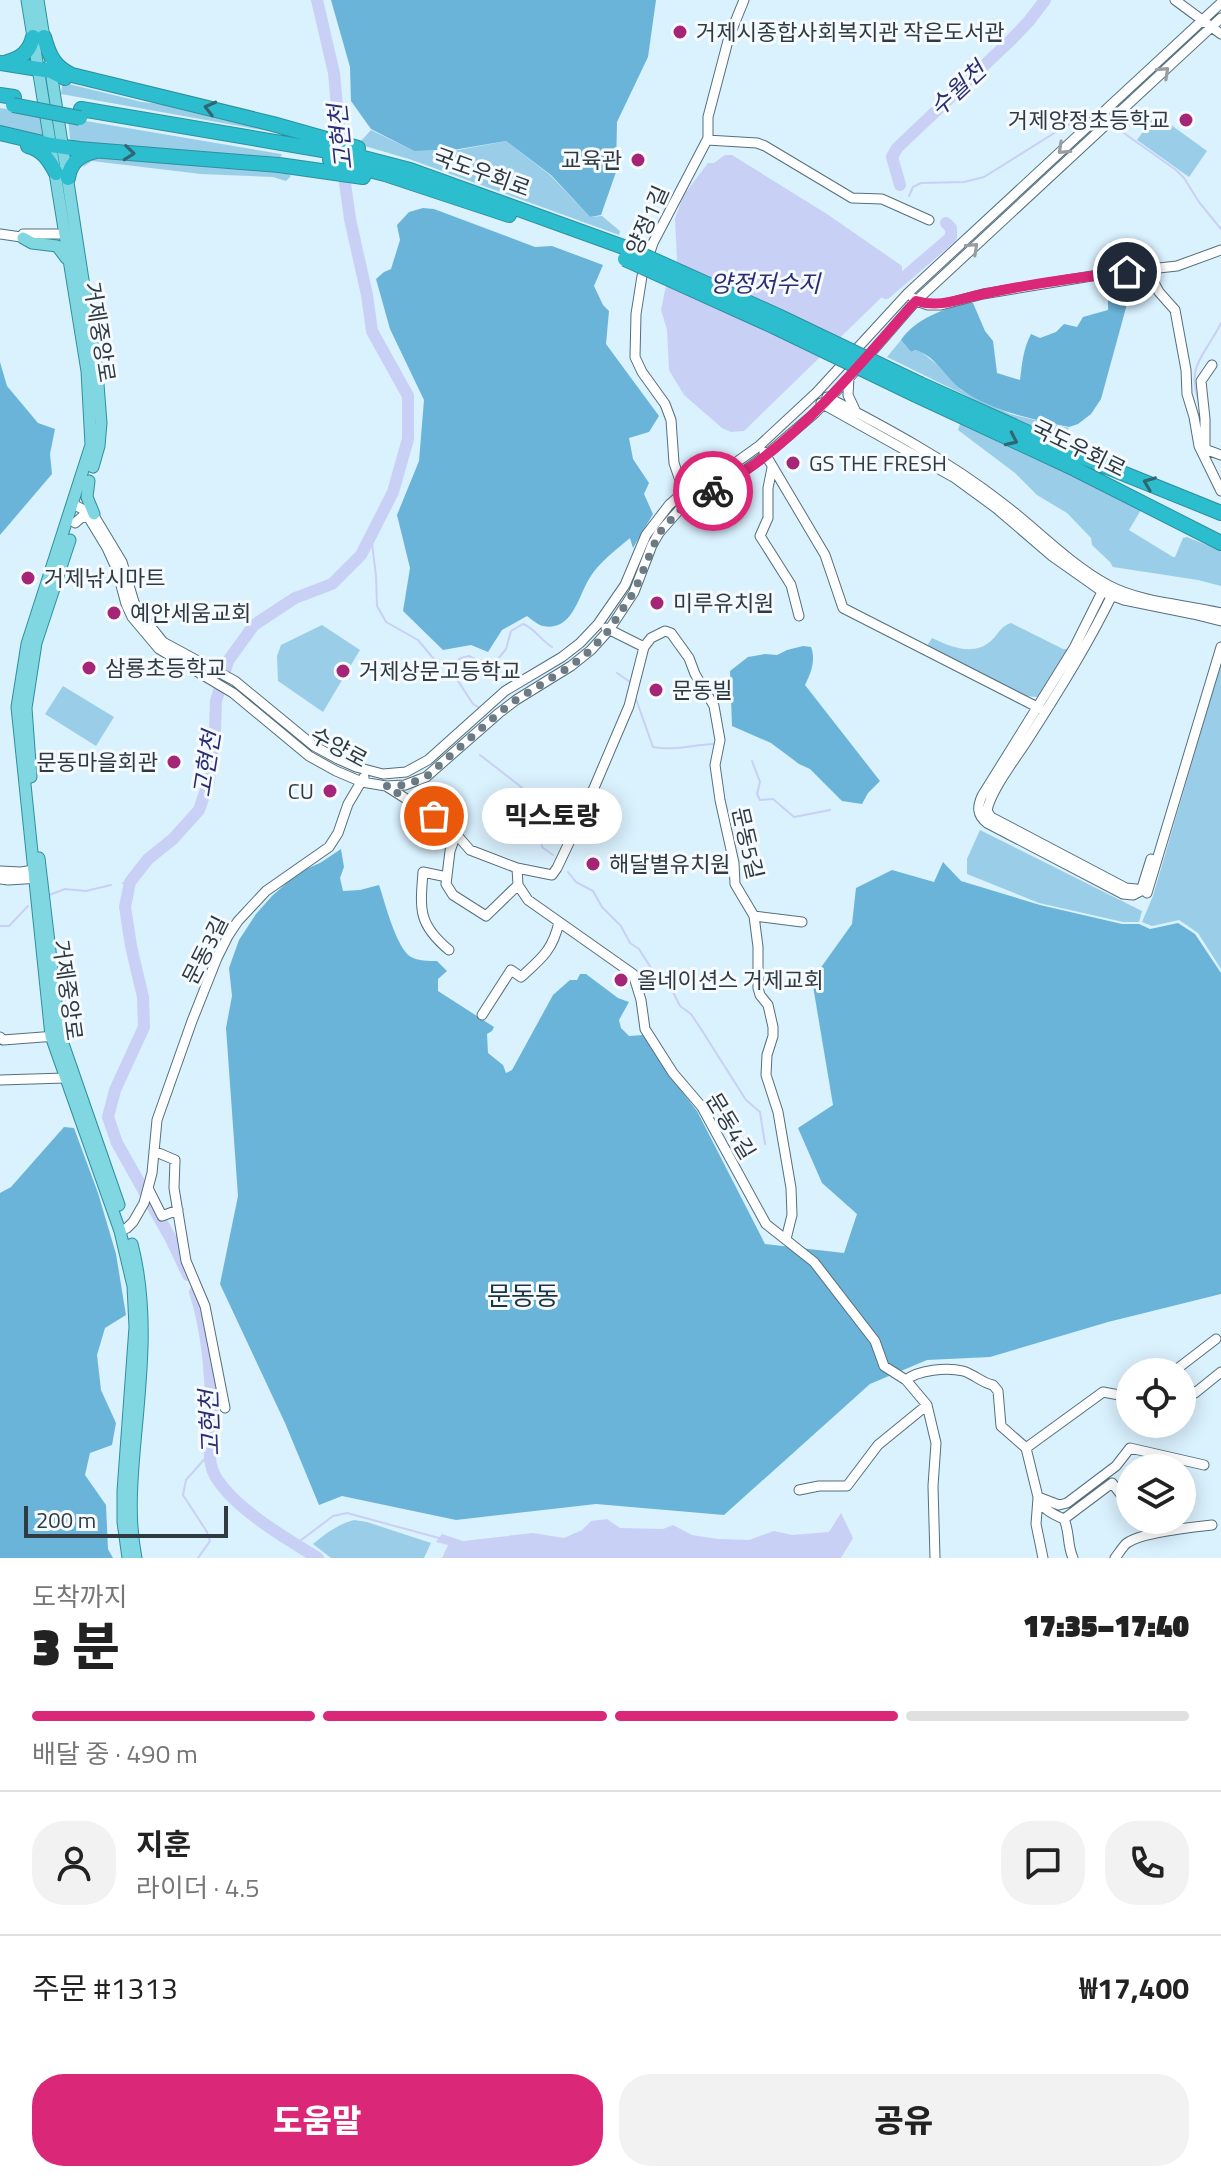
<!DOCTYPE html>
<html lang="ko">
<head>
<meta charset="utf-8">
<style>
	:root { --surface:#fff; --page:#f2f2f2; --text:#222; --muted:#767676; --line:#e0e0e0; --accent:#db2777 }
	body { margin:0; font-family:"Titillium Web","Noto Sans KR",sans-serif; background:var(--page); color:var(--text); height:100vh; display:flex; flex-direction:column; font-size:30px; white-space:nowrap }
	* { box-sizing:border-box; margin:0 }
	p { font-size:26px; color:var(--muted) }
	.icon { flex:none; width:44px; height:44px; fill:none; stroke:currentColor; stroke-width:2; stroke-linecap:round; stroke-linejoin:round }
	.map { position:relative; height:1558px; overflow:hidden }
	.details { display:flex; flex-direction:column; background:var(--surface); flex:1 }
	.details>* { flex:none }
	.buttons { position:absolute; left:1116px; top:1358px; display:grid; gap:16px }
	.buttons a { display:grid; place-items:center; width:80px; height:80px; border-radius:50%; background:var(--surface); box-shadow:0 4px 20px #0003; font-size:40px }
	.scale { position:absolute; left:24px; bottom:20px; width:204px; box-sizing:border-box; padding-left:8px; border:4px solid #303b41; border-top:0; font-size:22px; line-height:28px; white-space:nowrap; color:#303b41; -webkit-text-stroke:6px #f6fbff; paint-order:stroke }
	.pin { position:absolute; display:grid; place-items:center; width:68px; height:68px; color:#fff; margin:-34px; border:4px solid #fff; border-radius:50%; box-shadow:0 2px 8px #0007 }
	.courier { position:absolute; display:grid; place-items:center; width:80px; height:80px; margin:-40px; border:6px solid #db2777; border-radius:50%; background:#fff; color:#222; box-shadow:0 2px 10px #0007 }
	.bubble { position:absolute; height:56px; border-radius:28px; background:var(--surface); box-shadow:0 4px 20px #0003; font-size:26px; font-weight:800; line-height:56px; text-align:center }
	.overview em { font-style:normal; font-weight:800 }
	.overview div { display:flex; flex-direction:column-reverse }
	.overview { display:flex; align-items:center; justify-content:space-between; height:136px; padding:0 32px }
	h1 { font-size:52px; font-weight:800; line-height:60px }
	.bar { display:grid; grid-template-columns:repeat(4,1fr); gap:12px 8px; align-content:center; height:96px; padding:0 32px }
	.bar i { height:10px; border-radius:6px; background:var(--line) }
	.bar .current { background:var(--accent) }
	.bar p { grid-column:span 4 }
	.line { display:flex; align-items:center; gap:20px; padding:0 32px; border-top:2px solid var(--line) }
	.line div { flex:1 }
	.round { display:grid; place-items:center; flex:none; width:84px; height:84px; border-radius:32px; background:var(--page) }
	.cta { display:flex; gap:16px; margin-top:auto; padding:16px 32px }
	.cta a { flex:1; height:92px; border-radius:32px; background:var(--accent); color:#fff; font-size:32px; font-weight:800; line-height:92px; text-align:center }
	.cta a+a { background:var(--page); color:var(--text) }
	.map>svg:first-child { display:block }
	.green { fill:#9acee8 }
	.forest { fill:#6bb4d9 }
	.water { fill:#c9d0f6 }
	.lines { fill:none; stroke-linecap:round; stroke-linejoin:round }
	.stream { stroke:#c9d0f6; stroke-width:2 }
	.river { stroke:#c9d0f6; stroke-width:12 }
	.minor-casing { stroke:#556f7c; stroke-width:11 }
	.major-casing { stroke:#2d909d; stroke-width:13 }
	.highway-casing { stroke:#2d909d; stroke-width:16 }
	.minor { stroke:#fff; stroke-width:9 }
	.major { stroke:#80d7e2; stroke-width:11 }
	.highway { stroke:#2cbdcf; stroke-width:14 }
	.highway-bridge-casing { stroke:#2d909d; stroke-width:16; stroke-linecap:butt }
	.highway-bridge { stroke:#2cbdcf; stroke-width:14 }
	.oneway { stroke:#989da0 }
	.oneway2 { stroke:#2f6873 }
	.done { stroke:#6c7b83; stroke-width:8; stroke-dasharray:0 14.4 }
	.route { stroke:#db2777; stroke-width:10 }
	.poi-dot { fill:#a52676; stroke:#f6fbff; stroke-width:3 }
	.labels { text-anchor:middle; stroke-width:6; stroke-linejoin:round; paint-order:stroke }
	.poi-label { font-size:22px; fill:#303b41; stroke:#f6fbff; text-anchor:start }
	.street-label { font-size:22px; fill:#303b41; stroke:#f6fbff }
	.water-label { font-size:24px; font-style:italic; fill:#2c2d74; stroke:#f6fbff }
	.quarter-label { font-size:26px; fill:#1c3440; stroke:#f6fbff }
</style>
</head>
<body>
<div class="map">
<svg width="1221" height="1558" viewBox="0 0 1221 1558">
	<rect width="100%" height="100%" fill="#daf1fe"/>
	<!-- green -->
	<path class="green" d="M69 84 142 102 178 106 279 133 61 94 62 86Z
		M0 108 39 114 43 138 0 130Z
		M1156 114 1207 151 1189 177 1137 140Z
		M68 118 281 154 282 155 280 157 80 144 70 139Z
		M371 130 414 151H453L506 141 550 175 590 217 602 216 620 231 619 235 409 159 358 144Z
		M100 155 284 169 291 176 286 181 273 177 201 174 92 161 83 167 84 162Z
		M901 340 911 352 915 350 921 352 939 366 961 390 1010 414 1069 428 1063 439 991 408 887 357Z
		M967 423 1141 510 1129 530 1173 557H1175L1183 538 1187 537 1219 550 1221 551V586L1198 580 1113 567 1110 562 1092 545 1091 538 1067 513 1037 495 1015 473 958 430 960 424Z
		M1011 623 1063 649H1068L1042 695 1037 697 1024 696 927 646 932 638C951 647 974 657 992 640 999 633 1001 626 1011 623Z
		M322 625 360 650 323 712 278 681 277 656 281 645Z
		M1221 663V969L1198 933 1179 920 1152 926 1142 922 1153 896Z
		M63 686 114 717 96 746 45 714Z
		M980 830 1142 911 1139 922H1123L1039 903 967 874V859Z
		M354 1520 367 1522 431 1543 424 1558H331L313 1544C325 1534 338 1524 354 1520Z"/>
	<!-- forest -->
	<path class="forest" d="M331 0H656L648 57 617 122 616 172 601 215 590 217 551 175 506 141 453 150 414 151 371 129 351 101 350 67Z
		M423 208 434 209 535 247 552 246 603 265 594 286 603 305 609 311 606 344 659 416 649 432 629 438 633 459 649 483 644 494 653 514 633 548 630 538C616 550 598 563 589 579 578 597 572 632 543 626 538 625 531 619 527 616L502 630 488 652 471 645 443 650 403 611 410 568 397 515 419 461 424 400 390 329 376 279 384 272 391 269 400 240 397 225 409 212Z
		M1127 277V304L1101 399 1091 414 1078 424 1069 427C1032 419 994 412 962 390 945 378 937 356 915 350L911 352 901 340C916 318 943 310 967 302L973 303 985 331 993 341 997 373 1020 380C1022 364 1023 349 1031 334L1040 338 1056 332 1064 324 1077 327 1083 317 1108 310C1109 299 1105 290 1107 279Z
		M0 362 7 386 38 423 55 429 50 454 52 474 0 535Z
		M803 646 811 647C816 660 811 673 805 685L880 781 868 793 862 804 842 801 810 769 799 764 771 743 732 726 730 671 748 657 765 654 777 655 787 650Z
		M341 849 344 867 340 878 343 891 360 890 379 885C385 902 396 948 411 957 418 961 429 961 437 961L447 971 438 979V991L494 1027 492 1031 487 1034 488 1053 503 1065 506 1073 512 1070 553 995 570 980H577L580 974H586L618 998 629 1002 619 1020 621 1028 629 1036 643 1035 670 1076 697 1111 765 1244 844 1253 857 1214 822 1183 798 1128 833 1105 812 980 852 924 856 888 892 870 934 882 943 862 961 881 1040 905 1122 924H1139L1150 929 1178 923 1195 934 1221 973V1294L1108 1322 990 1357 927 1360 870 1384 724 1515 596 1504 456 1520 342 1496 319 1505 285 1423 220 1284 238 1196 226 1028 232 996 229 968 239 940 256 914 272 896 299 872 320 863Z
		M64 1127 74 1128 98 1193 116 1254 126 1315 105 1328 97 1355 101 1390 116 1423 112 1445 90 1453 85 1475 106 1505 108 1549 113 1558H0V1193L11 1187Z"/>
	<!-- water -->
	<path class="water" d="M725 155H732L827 214 902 266V272L886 293 744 431 731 432 722 428 684 395 669 370 667 330 661 310 665 290 677 260 675 219 683 196 708 163H714Z
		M841 1513 853 1538 841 1558H442L448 1545 436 1542 442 1534 463 1541 533 1533 564 1538 582 1530 591 1521 607 1519 620 1528 663 1529 673 1525 692 1535 718 1539 749 1540 774 1531 792 1535 829 1532Z"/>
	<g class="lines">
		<!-- stream -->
		<path class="stream" d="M1121 131 1176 170 1184 178 1199 202 1221 229
			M909 196 913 187 921 183 964 182 984 177 1064 127 1092 113
			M1199 401C1185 365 1207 353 1221 323
			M371 535 376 576 377 606 386 622 418 640 433 658 449 667 473 704 478 707
			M450 666 461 658 469 656 482 663 493 665 506 649 511 631 523 624C536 629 540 640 552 647
			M617 673 630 682
			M636 699 653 747C673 751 692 745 713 744
			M480 755 520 786 538 803 542 847 553 855
			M752 761 760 782 757 794 760 800 773 799 794 817 830 810
			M568 872 576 882 593 891 602 907 621 926 630 943 639 949 651 968 672 990 680 1006 691 1014 701 1029 746 1100 760 1112 765 1144
			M123 883 130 882
			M49 895 65 889 86 891 111 885
			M0 926H9L28 906
			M296 1544 333 1516 347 1513 439 1538
			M198 1558 210 1541 207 1532 183 1495 186 1480 208 1455"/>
		<!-- river -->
		<path class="river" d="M317 0 334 73 341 150
			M900 185 892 157 897 148 1011 40 1029 21 1045 0
			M886 293 951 237V228L946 223
			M188 1275 171 1239 117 1143 108 1117 115 1090 144 1027 143 997 131 946 125 907 130 882 148 859 173 839 199 810 209 781 215 729 216 701 228 661 254 625 295 598 332 584 361 555 393 492 408 439V396L372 331 367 295 350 219 343 169
			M195 1292C208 1331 210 1372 212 1413 214 1437 203 1457 217 1479 237 1510 287 1539 318 1558"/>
		<defs>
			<path id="minor" d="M1175 0 1221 34
				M707 140 757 143 765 146 852 198 882 199 929 220
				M0 234 28 238
				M23 234H69
				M1147 270 1159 292 1175 310 1186 370 1187 394 1194 417 1199 446 1221 491
				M913 298 916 301 928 305H941L983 294 1104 274 1177 266 1221 250
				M849 378 848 395 855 410
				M827 397C887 428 948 461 1001 502 1037 529 1068 563 1108 585 1142 603 1184 604 1221 613
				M821 403 955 478 996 508 1052 556 1103 592 1124 600 1193 614 1221 621
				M1202 448 1221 455
				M1205 449V419L1201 381 1212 365
				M764 452 825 555 843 608 1043 710
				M772 468 768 488V518L760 536 791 585 799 616
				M685 495 674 463 671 420 665 404 642 372 635 357 636 314 642 276 653 243 708 138V117L729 37 744 0
				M73 504 84 510 107 548 117 570 126 604 132 617 159 649 233 693 309 756 336 771 362 782 386 786 405 785 426 777 499 713 516 700 571 666 591 650 609 630 634 592 652 545 659 533 680 509 689 500 728 483 766 455 815 413 849 378 916 301 1221 18
				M90 509 122 562 134 602 139 612 163 642 235 681 314 746 338 759 356 767 383 774 406 772 428 760 505 691 562 657 580 643 598 624 625 585 646 535 669 505 684 492 720 474 759 446 817 392 908 293 1221 3
				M75 523 83 516 89 518
				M1106 584 1074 648 982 796C977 807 977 815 987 823L1123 894 1133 895 1141 891 1151 859
				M1114 591C1090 641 1060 689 1030 736 1019 754 990 791 987 811L991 817 1126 888 1136 889
				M644 647 651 638 665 631 671 633 689 658 695 674 714 706 720 740 715 765 720 800 734 863 735 884 754 916 758 947V988L760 995 768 1005 773 1027V1036L767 1055 766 1075 778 1112 791 1188 792 1215 786 1239
				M386 786 449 826 470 850 517 868 518 885 528 900 633 974 641 1000 645 1029 673 1073 702 1107 766 1224 814 1262 875 1341 884 1366 906 1380 927 1405 936 1443 933 1486 935 1558
				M456 834 450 851 446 884 453 895 486 916 518 885
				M517 868 552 875 557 868 585 809 629 706 644 647 606 628
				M0 871 21 872 40 869
				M447 877 423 872C420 910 418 924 449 950
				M0 879 8 880 40 878
				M1147 893 1221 647
				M754 916 802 922
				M482 1015 511 970 521 977C541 959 553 950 559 922
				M0 1037 3 1040 56 1036
				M0 1080 65 1078 72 1076
				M154 1151 175 1160 174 1188 186 1261 205 1306 225 1408
				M149 1190 162 1216 178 1210
				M120 1231 127 1228 133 1222 144 1203 152 1173 157 1120 192 1021 217 958 228 936 238 921 266 891 329 847 338 833 348 804 364 777
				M1149 1372 1153 1367 1161 1372
				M1173 1372 1216 1339
				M906 1380C918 1370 947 1367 963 1371 974 1374 982 1383 993 1385L998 1391 1001 1426 1026 1448 1038 1497 1059 1505 1067 1503 1116 1466 1130 1448 1204 1465
				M1182 1385 1195 1393 1221 1372
				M1026 1448 1103 1392 1130 1397
				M799 1490 819 1486H847L878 1445 927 1405
				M1038 1497C1042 1509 1052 1514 1064 1519L1112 1483 1130 1506
				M1038 1498 1036 1524 1043 1558
				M1182 1501H1186
				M1064 1519C1070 1533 1067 1545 1073 1558
				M1115 1558C1119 1553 1123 1546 1127 1543 1142 1532 1193 1527 1212 1525"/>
			<path id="major" d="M27 0 87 371 91 445 27 644 17 707 51 1036 120 1231 133 1286 135 1327 123 1491V1522L128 1558
				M38 0 45 44
				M50 65 97 371 101 423 99 446 93 467
				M23 238 32 243 57 246 66 258
				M89 481 87 497 94 514
				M31 777 26 708 36 643 70 540
				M39 858 60 1035 119 1205
				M132 1244C150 1313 140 1384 134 1453 131 1489 129 1523 136 1558"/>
			<path id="highway" d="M44 37C49 55 54 67 72 75L273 124 358 148
				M7 62C21 59 30 51 33 37
				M0 63 51 71 65 78
				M0 95 14 97
				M81 109 352 155 410 170 629 249
				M0 133 51 145 79 149 279 165 363 177
				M28 146C43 150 49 160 56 173
				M330 160 385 174 509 215
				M68 178C70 164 79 155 93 152
				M920 384 1080 456 1221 513
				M916 395 1075 469 1221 543"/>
		</defs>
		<!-- minor casing -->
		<use href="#minor" class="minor-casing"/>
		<!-- major casing -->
		<use href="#major" class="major-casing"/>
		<!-- highway casing -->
		<use href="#highway" class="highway-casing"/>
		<!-- minor -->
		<use href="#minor" class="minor"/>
		<!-- major -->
		<use href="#major" class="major"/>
		<!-- highway -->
		<use href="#highway" class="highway"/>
		<defs>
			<path id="highway-bridge" d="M13 105 80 118
				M629 249 778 316 920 384
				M625 259 773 326 916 395"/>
		</defs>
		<!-- highway-bridge casing -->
		<use href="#highway-bridge" class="highway-bridge-casing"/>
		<!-- highway-bridge -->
		<use href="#highway-bridge" class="highway-bridge"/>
	</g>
	<!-- one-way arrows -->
	<defs><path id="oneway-chevron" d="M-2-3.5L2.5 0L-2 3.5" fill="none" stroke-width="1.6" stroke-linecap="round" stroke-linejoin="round" transform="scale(2)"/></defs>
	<g class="oneway">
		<use href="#oneway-chevron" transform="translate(1164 72) rotate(-43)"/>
		<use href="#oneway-chevron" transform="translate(1063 149) rotate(137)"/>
		<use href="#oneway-chevron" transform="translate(973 248) rotate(-43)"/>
	</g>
	<g class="oneway2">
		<use href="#oneway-chevron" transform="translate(210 108) rotate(-166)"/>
		<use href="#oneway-chevron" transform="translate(129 153) rotate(6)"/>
		<use href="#oneway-chevron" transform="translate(1012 440) rotate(25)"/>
		<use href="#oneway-chevron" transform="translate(1149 483) rotate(-158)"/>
	</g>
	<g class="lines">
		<!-- done -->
		<path class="done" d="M434 816 386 786 405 785 426 777 499 713 516 700 571 666 591 650 609 630 634 592 659 533 689 500 713 491"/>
		<!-- route -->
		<path class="route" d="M713 491C728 484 741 473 755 464 817 418 865 358 916 301 940 308 959 299 983 294 1030 284 1079 277 1127 272"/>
	</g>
	<!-- markers -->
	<g class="poi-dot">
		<circle cx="680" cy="32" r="8"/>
		<circle cx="1186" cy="120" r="8"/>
		<circle cx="638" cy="160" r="8"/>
		<circle cx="793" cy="463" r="8"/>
		<circle cx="28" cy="578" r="8"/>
		<circle cx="657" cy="603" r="8"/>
		<circle cx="114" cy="613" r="8"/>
		<circle cx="89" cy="668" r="8"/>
		<circle cx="343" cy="671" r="8"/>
		<circle cx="656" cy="690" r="8"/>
		<circle cx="174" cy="762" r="8"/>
		<circle cx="330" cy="791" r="8"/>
		<circle cx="593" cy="864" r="8"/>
		<circle cx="621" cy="980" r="8"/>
	</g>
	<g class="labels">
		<!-- poi labels -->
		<g class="poi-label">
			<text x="696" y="40">거제시종합사회복지관 작은도서관</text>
			<text x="1170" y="128" text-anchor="end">거제양정초등학교</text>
			<text x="622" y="168" text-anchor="end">교육관</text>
			<text x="809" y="471">GS THE FRESH</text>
			<text x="44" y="586">거제낚시마트</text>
			<text x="673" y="611">미루유치원</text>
			<text x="130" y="621">예안세움교회</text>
			<text x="105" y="676">삼룡초등학교</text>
			<text x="359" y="679">거제상문고등학교</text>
			<text x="672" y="698">문동빌</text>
			<text x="158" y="770" text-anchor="end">문동마을회관</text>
			<text x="314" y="799" text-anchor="end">CU</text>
			<text x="609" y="872">해달별유치원</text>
			<text x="637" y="988">올네이션스 거제교회</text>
		</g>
		<!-- street labels -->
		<g class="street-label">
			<text transform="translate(482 172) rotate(20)" y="8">국도우회로</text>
			<text transform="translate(647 220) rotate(-66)" y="8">양정1길</text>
			<text transform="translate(100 332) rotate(81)" y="8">거제중앙로</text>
			<text transform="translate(1079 448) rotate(26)" y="8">국도우회로</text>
			<text transform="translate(339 747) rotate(28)" y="8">수양로</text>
			<text transform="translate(748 843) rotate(77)" y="8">문동5길</text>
			<text transform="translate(205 950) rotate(-63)" y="8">문동3길</text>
			<text transform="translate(68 990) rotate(82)" y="8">거제중앙로</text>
			<text transform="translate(731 1126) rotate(59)" y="8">문동4길</text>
		</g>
		<!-- water labels -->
		<g class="water-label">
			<text transform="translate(958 89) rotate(-43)" y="8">수월천</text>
			<text transform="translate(341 137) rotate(-96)" y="8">고현천</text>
			<text x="765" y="292">양정저수지</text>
			<text transform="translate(207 764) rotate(-81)" y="8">고현천</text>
			<text transform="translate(210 1423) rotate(-92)" y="8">고현천</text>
		</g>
		<!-- quarter labels -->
		<g class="quarter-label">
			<text x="523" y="1305">문동동</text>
		</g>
	</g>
</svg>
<div class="buttons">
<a><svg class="icon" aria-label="locate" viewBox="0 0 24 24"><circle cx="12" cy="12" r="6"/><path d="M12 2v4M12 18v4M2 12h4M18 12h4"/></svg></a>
<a><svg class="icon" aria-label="layers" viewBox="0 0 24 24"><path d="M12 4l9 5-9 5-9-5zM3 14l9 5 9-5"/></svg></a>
</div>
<div class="scale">200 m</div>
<div class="pin" style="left:434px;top:816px;background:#ea580c"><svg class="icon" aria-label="bag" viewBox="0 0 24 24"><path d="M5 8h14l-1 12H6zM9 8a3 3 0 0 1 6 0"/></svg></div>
<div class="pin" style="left:1127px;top:272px;background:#1f2937"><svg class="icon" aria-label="home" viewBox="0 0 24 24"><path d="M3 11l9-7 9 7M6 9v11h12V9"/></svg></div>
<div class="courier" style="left:713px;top:491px"><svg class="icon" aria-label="bike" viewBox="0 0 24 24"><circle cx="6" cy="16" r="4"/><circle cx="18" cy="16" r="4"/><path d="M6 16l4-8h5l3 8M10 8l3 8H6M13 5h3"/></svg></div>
<div class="bubble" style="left:482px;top:788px;width:140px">믹스토랑</div>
</div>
<section class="details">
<div class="overview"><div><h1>3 분</h1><p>도착까지</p></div><em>17:35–17:40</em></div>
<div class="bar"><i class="current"></i><i class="current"></i><i class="current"></i><i></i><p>배달 중 · 490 m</p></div>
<div class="line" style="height:144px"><a class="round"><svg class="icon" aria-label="person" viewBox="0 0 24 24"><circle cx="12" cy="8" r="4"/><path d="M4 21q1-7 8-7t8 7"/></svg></a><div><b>지훈</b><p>라이더 · 4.5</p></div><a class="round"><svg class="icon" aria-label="chat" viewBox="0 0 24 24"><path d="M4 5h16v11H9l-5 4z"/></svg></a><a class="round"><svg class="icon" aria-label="phone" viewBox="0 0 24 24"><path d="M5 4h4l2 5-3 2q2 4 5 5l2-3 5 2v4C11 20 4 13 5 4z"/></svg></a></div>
<div class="line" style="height:104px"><div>주문 #1313</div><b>₩17,400</b></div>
<div class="cta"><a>도움말</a><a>공유</a></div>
</section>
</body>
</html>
